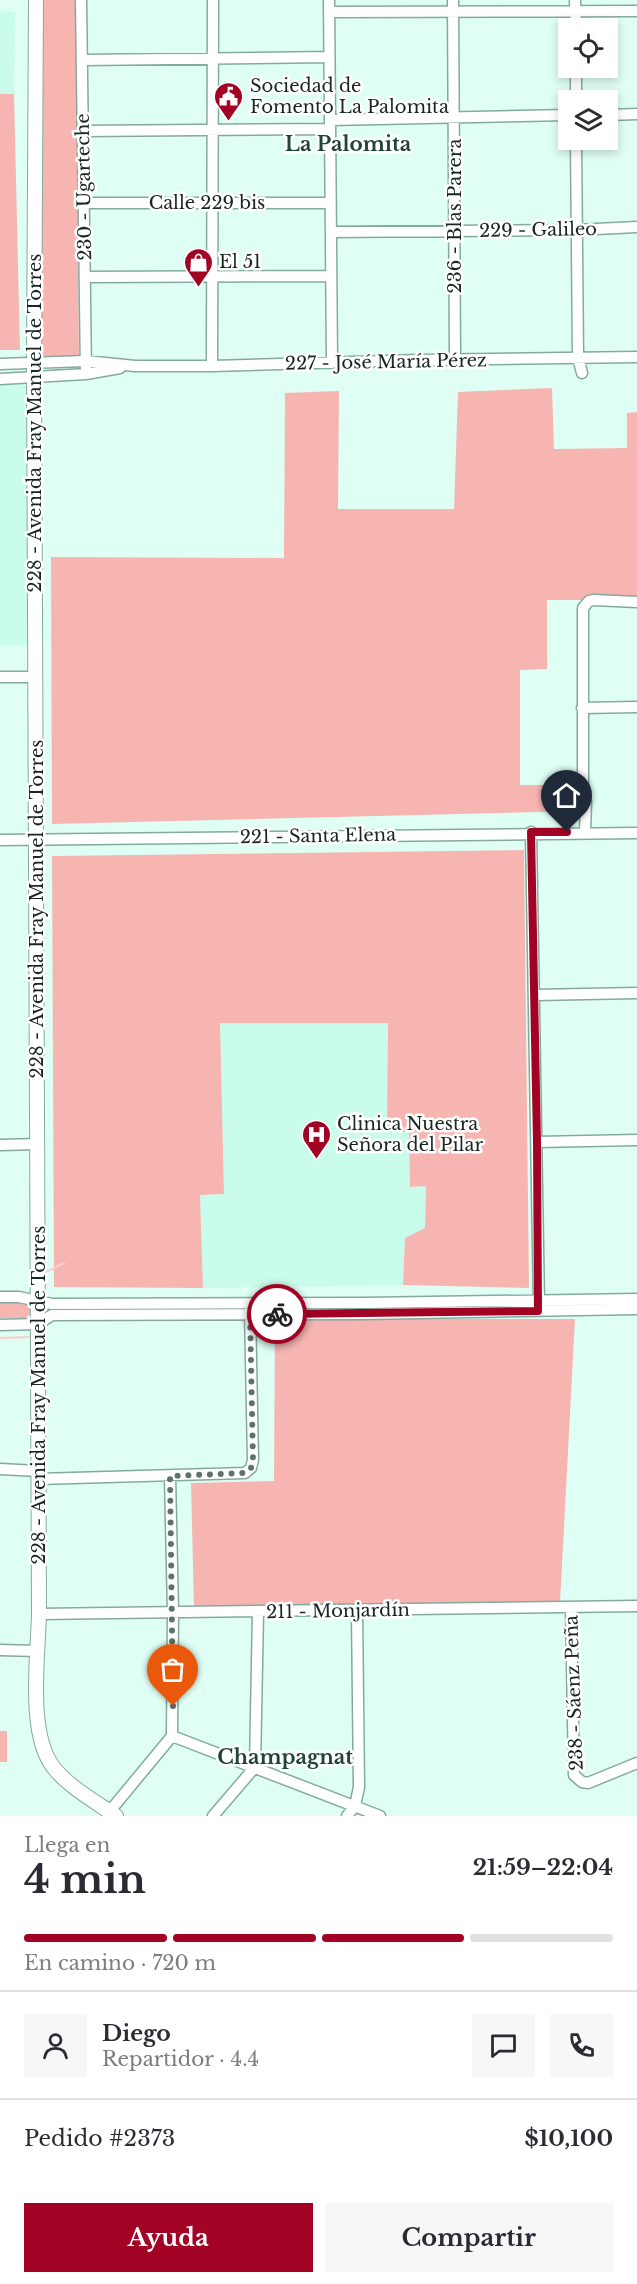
<!DOCTYPE html>
<html lang="es">
<head>
<meta charset="utf-8">
<style>
	:root { --surface:#fff; --page:#f7f7f7; --text:#2b2b33; --muted:#7c7c81; --line:#e1e1e2; --accent:#a20325 }
	body { margin:0; font-family:"Libre Baskerville",serif; background:var(--page); color:var(--text); height:100vh; display:flex; flex-direction:column; font-size:22px; white-space:nowrap }
	* { box-sizing:border-box; margin:0 }
	p { font-size:20px; color:var(--muted) }
	.icon { flex:none; width:33px; height:33px; fill:none; stroke:currentColor; stroke-width:2; stroke-linecap:round; stroke-linejoin:round }
	.map { position:relative; height:1816px; overflow:hidden }
	.panel { display:flex; flex-direction:column; background:var(--surface); flex:1 }
	.panel>* { flex:none }
	.fabs { position:absolute; left:558px; top:18px; display:grid; gap:12px }
	.fabs a { display:grid; place-items:center; width:60px; height:60px; border-radius:0px; background:var(--surface); box-shadow:0 3px 9px #0003; font-size:30px }
	.pin { position:absolute; display:grid; place-items:center; width:51px; height:51px; color:#fff; margin:-62px -26px; border-radius:50% 50% 50% 0; rotate:-45deg; box-shadow:0 0 6px #0007 }
	.pin .icon { rotate:45deg }
	.courier { position:absolute; display:grid; place-items:center; width:60px; height:60px; margin:-30px; border:4px solid #a20325; border-radius:50%; background:#fff; color:#222; box-shadow:0 2px 8px #0007 }
	.summary em { font-style:normal; font-weight:800 }
	.summary div { display:flex; flex-direction:column-reverse }
	.summary { display:flex; align-items:center; justify-content:space-between; height:102px; padding:0 24px }
	h1 { font-size:39px; font-weight:800; line-height:45px }
	.bar { display:grid; grid-template-columns:repeat(4,1fr); gap:9px 6px; align-content:center; height:72px; padding:0 24px }
	.bar i { height:8px; border-radius:4px; background:var(--line) }
	.bar .current { background:var(--accent) }
	.bar p { grid-column:span 4 }
	.line { display:flex; align-items:center; gap:15px; padding:0 24px; border-top:2px solid var(--line) }
	.line div { flex:1 }
	.round { display:grid; place-items:center; flex:none; width:63px; height:63px; border-radius:0px; background:var(--page) }
	.button { display:flex; gap:12px; margin-top:auto; padding:12px 24px }
	.button a { flex:1; height:69px; border-radius:0px; background:var(--accent); color:#fff; font-size:24px; font-weight:800; line-height:69px; text-align:center }
	.button a+a { background:var(--page); color:var(--text) }
	.map>svg:first-child { display:block }
	.built { fill:#cafceb }
	.green { fill:#f7b5b2 }
	.lines { fill:none; stroke-linecap:round; stroke-linejoin:round }
	.stream { stroke:#fbcecb; stroke-width:2 }
	.minor-casing { stroke:#84aa9e; stroke-width:13 }
	.major-casing { stroke:#84aa9e; stroke-width:16 }
	.minor { stroke:#fff; stroke-width:10 }
	.major { stroke:#fff; stroke-width:14 }
	.done { stroke:#5d726b; stroke-width:6; stroke-dasharray:0 10.8 }
	.route { stroke:#a20325; stroke-width:8 }
	.labels { text-anchor:middle; stroke-width:5; stroke-linejoin:round; paint-order:stroke }
	.poi-label { font-size:18px; fill:#172621; stroke:#fff; text-anchor:start }
	.street-label { font-size:18px; fill:#172621; stroke:#fff }
	.neighbourhood-label { font-size:20px; font-weight:bold; fill:#204439; stroke:#fff }
</style>
</head>
<body>
<div class="map">
<svg width="637" height="1816" viewBox="0 0 637 1816">
	<rect width="100%" height="100%" fill="#dffff4"/>
	<!-- built -->
	<path class="built" d="M0 12H15L14 94H0Z
		M0 382H19L30 389 29 645H0Z
		M220 1023H388L387 1131 409 1132 410 1186H426L425 1228 405 1238 403 1285 203 1288 200 1195 224 1194Z"/>
	<!-- green -->
	<path class="green" d="M42 0H76L79 365 42 366Z
		M0 94H14L20 350H0Z
		M552 388 554 449 627 448V413L637 412V600H547V669L520 670V785H550L564 801H577L578 811 52 824 51 557 284 558 285 393 339 391 338 509H454L458 392Z
		M524 850 529 1288 403 1285 405 1238 425 1228 426 1186 410 1187 409 1132H387L388 1023H220L224 1194 200 1195 203 1288 54 1287 52 856Z
		M0 1299 32 1304V1313L25 1318H0Z
		M275 1319H575L560 1602 194 1609 191 1483 274 1481Z
		M0 1731H7V1762H0Z"/>
	<g class="lines">
		<!-- stream -->
		<path class="stream" d="M44 1282V1273L64 1263
			M0 1338 32 1337"/>
		<defs>
			<path id="minor" d="M81 0 86 374
				M329 0 332 363
				M453 0 455 360
				M575 0 576 28
				M329 12 637 11
				M82 60 329 57
				M576 68V100
				M608 115 637 114
				M330 120 568 115
				M83 131 329 129
				M576 140 578 357 582 373
				M84 203H330
				M331 232 576 230 637 227
				M85 277 331 276
				M0 364 86 361 135 366H212L420 360 637 357
				M212 366 213 0
				M0 379 86 374 120 368
				M0 677H35
				M582 708 637 707
				M585 807 583 792V608L589 601 594 600 637 602
				M531 832 539 1305
				M585 832 586 802
				M0 840 637 833
				M535 995 637 993
				M537 1142 637 1140
				M0 1145 38 1144
				M0 1297H19L52 1304 365 1303 637 1299
				M0 1325 38 1324 52 1315 365 1314 637 1309
				M0 1469 38 1471
				M38 1479 245 1473 251 1468 253 1460 250 1309
				M571 1607 574 1775 582 1782 588 1783 637 1763
				M39 1614 637 1606
				M0 1650 38 1651
				M172 1736 380 1816
				M110 1811 172 1736 173 1612 170 1476
				M213 1816 255 1767 258 1612
				M347 1816 355 1806 359 1787 357 1611"/>
			<path id="major" d="M36 0 34 363 39 1614C38 1656 27 1735 54 1768 69 1787 96 1802 116 1816"/>
		</defs>
		<!-- minor casing -->
		<use href="#minor" class="minor-casing"/>
		<!-- major casing -->
		<use href="#major" class="major-casing"/>
		<!-- minor -->
		<use href="#minor" class="minor"/>
		<!-- major -->
		<use href="#major" class="major"/>
	</g>
	<g class="lines">
		<!-- done -->
		<path class="done" d="M173 1706 170 1476 245 1473 251 1468 253 1460 250 1314H277"/>
		<!-- route -->
		<path class="route" d="M277 1314 538 1311 537 1142 531 832H567"/>
	</g>
	<!-- icons -->
	<defs>
		<symbol id="civic-pin" viewBox="-11 -11 22 30"><path d="M0 17L-7.5 6A9.5 9.5 0 1 1 7.5 6Z" fill="#a20325" stroke="#fff"/><path d="M-.6-6.5H3V-4.5H.6V-3L4-1V1h2V6H-6V1h2V-1L-.6-3ZM-1.2 2.5V6h2.4V2.5Z" fill="#fff"/></symbol>
		<symbol id="shop-pin" viewBox="-11 -11 22 30"><path d="M0 17L-7.5 6A9.5 9.5 0 1 1 7.5 6Z" fill="#a20325" stroke="#fff"/><path d="M-5-2.5h2.3a2.7 3.5 0 0 1 5.4 0H5L5.5 6h-11ZM-1.5-2.5h3a1.5 2.3 0 0 0-3 0Z" fill="#fff"/></symbol>
		<symbol id="hospital-pin" viewBox="-11 -11 22 30"><path d="M0 17L-7.5 6A9.5 9.5 0 1 1 7.5 6Z" fill="#a20325" stroke="#fff"/><path d="M-5-5h3v3.5h4V-5h3V5h-3V1.5h-4V5h-3Z" fill="#fff"/></symbol>
	</defs>
	<g fill-rule="evenodd">
		<use href="#civic-pin" x="212" y="80" width="33" height="45"/>
		<use href="#shop-pin" x="182" y="246" width="33" height="45"/>
		<use href="#hospital-pin" x="300" y="1118" width="33" height="45"/>
	</g>
	<g class="labels">
		<!-- poi labels -->
		<g class="poi-label">
			<text x="250" y="92">Sociedad de<tspan x="250" dy="21">Fomento La Palomita</tspan></text>
			<text x="219" y="268">El 51</text>
			<text x="337" y="1130">Clinica Nuestra<tspan x="337" dy="21">Señora del Pilar</tspan></text>
		</g>
		<!-- street labels -->
		<g class="street-label">
			<text transform="translate(84 187) rotate(-91)" y="6">230 - Ugarteche</text>
			<text x="207" y="209">Calle 229 bis</text>
			<text transform="translate(455 216) rotate(-90)" y="6">236 - Blas Parera</text>
			<text transform="translate(538 230) rotate(-1)" y="6">229 - Galileo</text>
			<text transform="translate(386 362) rotate(-1)" y="6">227 - José María Pérez</text>
			<text transform="translate(35 423) rotate(-90)" y="6">228 - Avenida Fray Manuel de Torres</text>
			<text transform="translate(318 836) rotate(-1)" y="6">221 - Santa Elena</text>
			<text transform="translate(37 909) rotate(-90)" y="6">228 - Avenida Fray Manuel de Torres</text>
			<text transform="translate(39 1395) rotate(-90)" y="6">228 - Avenida Fray Manuel de Torres</text>
			<text transform="translate(338 1611) rotate(-1)" y="6">211 - Monjardín</text>
			<text transform="translate(574 1693) rotate(-92)" y="6">238 - Sáenz Peña</text>
		</g>
		<!-- neighbourhood labels -->
		<g class="neighbourhood-label">
			<text x="348" y="151">La Palomita</text>
			<text x="285" y="1764">Champagnat</text>
		</g>
	</g>
</svg>
<div class="fabs">
<a><svg class="icon" aria-label="locate" viewBox="0 0 24 24"><circle cx="12" cy="12" r="6"/><path d="M12 2v4M12 18v4M2 12h4M18 12h4"/></svg></a>
<a><svg class="icon" aria-label="layers" viewBox="0 0 24 24"><path d="M12 4l9 5-9 5-9-5zM3 14l9 5 9-5"/></svg></a>
</div>
<div class="pin" style="left:173px;top:1706px;background:#ea580c"><svg class="icon" aria-label="bag" viewBox="0 0 24 24"><path d="M5 8h14l-1 12H6zM9 8a3 3 0 0 1 6 0"/></svg></div>
<div class="pin" style="left:567px;top:832px;background:#1f2937"><svg class="icon" aria-label="home" viewBox="0 0 24 24"><path d="M3 11l9-7 9 7M6 9v11h12V9"/></svg></div>
<div class="courier" style="left:277px;top:1314px"><svg class="icon" aria-label="bike" viewBox="0 0 24 24"><circle cx="6" cy="16" r="4"/><circle cx="18" cy="16" r="4"/><path d="M6 16l4-8h5l3 8M10 8l3 8H6M13 5h3"/></svg></div>
</div>
<section class="panel">
<div class="summary"><div><h1>4 min</h1><p>Llega en</p></div><em>21:59–22:04</em></div>
<div class="bar"><i class="current"></i><i class="current"></i><i class="current"></i><i></i><p>En camino · 720 m</p></div>
<div class="line" style="height:108px"><a class="round"><svg class="icon" aria-label="person" viewBox="0 0 24 24"><circle cx="12" cy="8" r="4"/><path d="M4 21q1-7 8-7t8 7"/></svg></a><div><b>Diego</b><p>Repartidor · 4.4</p></div><a class="round"><svg class="icon" aria-label="chat" viewBox="0 0 24 24"><path d="M4 5h16v11H9l-5 4z"/></svg></a><a class="round"><svg class="icon" aria-label="phone" viewBox="0 0 24 24"><path d="M5 4h4l2 5-3 2q2 4 5 5l2-3 5 2v4C11 20 4 13 5 4z"/></svg></a></div>
<div class="line" style="height:78px"><div>Pedido #2373</div><b>$10,100</b></div>
<div class="button"><a>Ayuda</a><a>Compartir</a></div>
</section>
</body>
</html>
